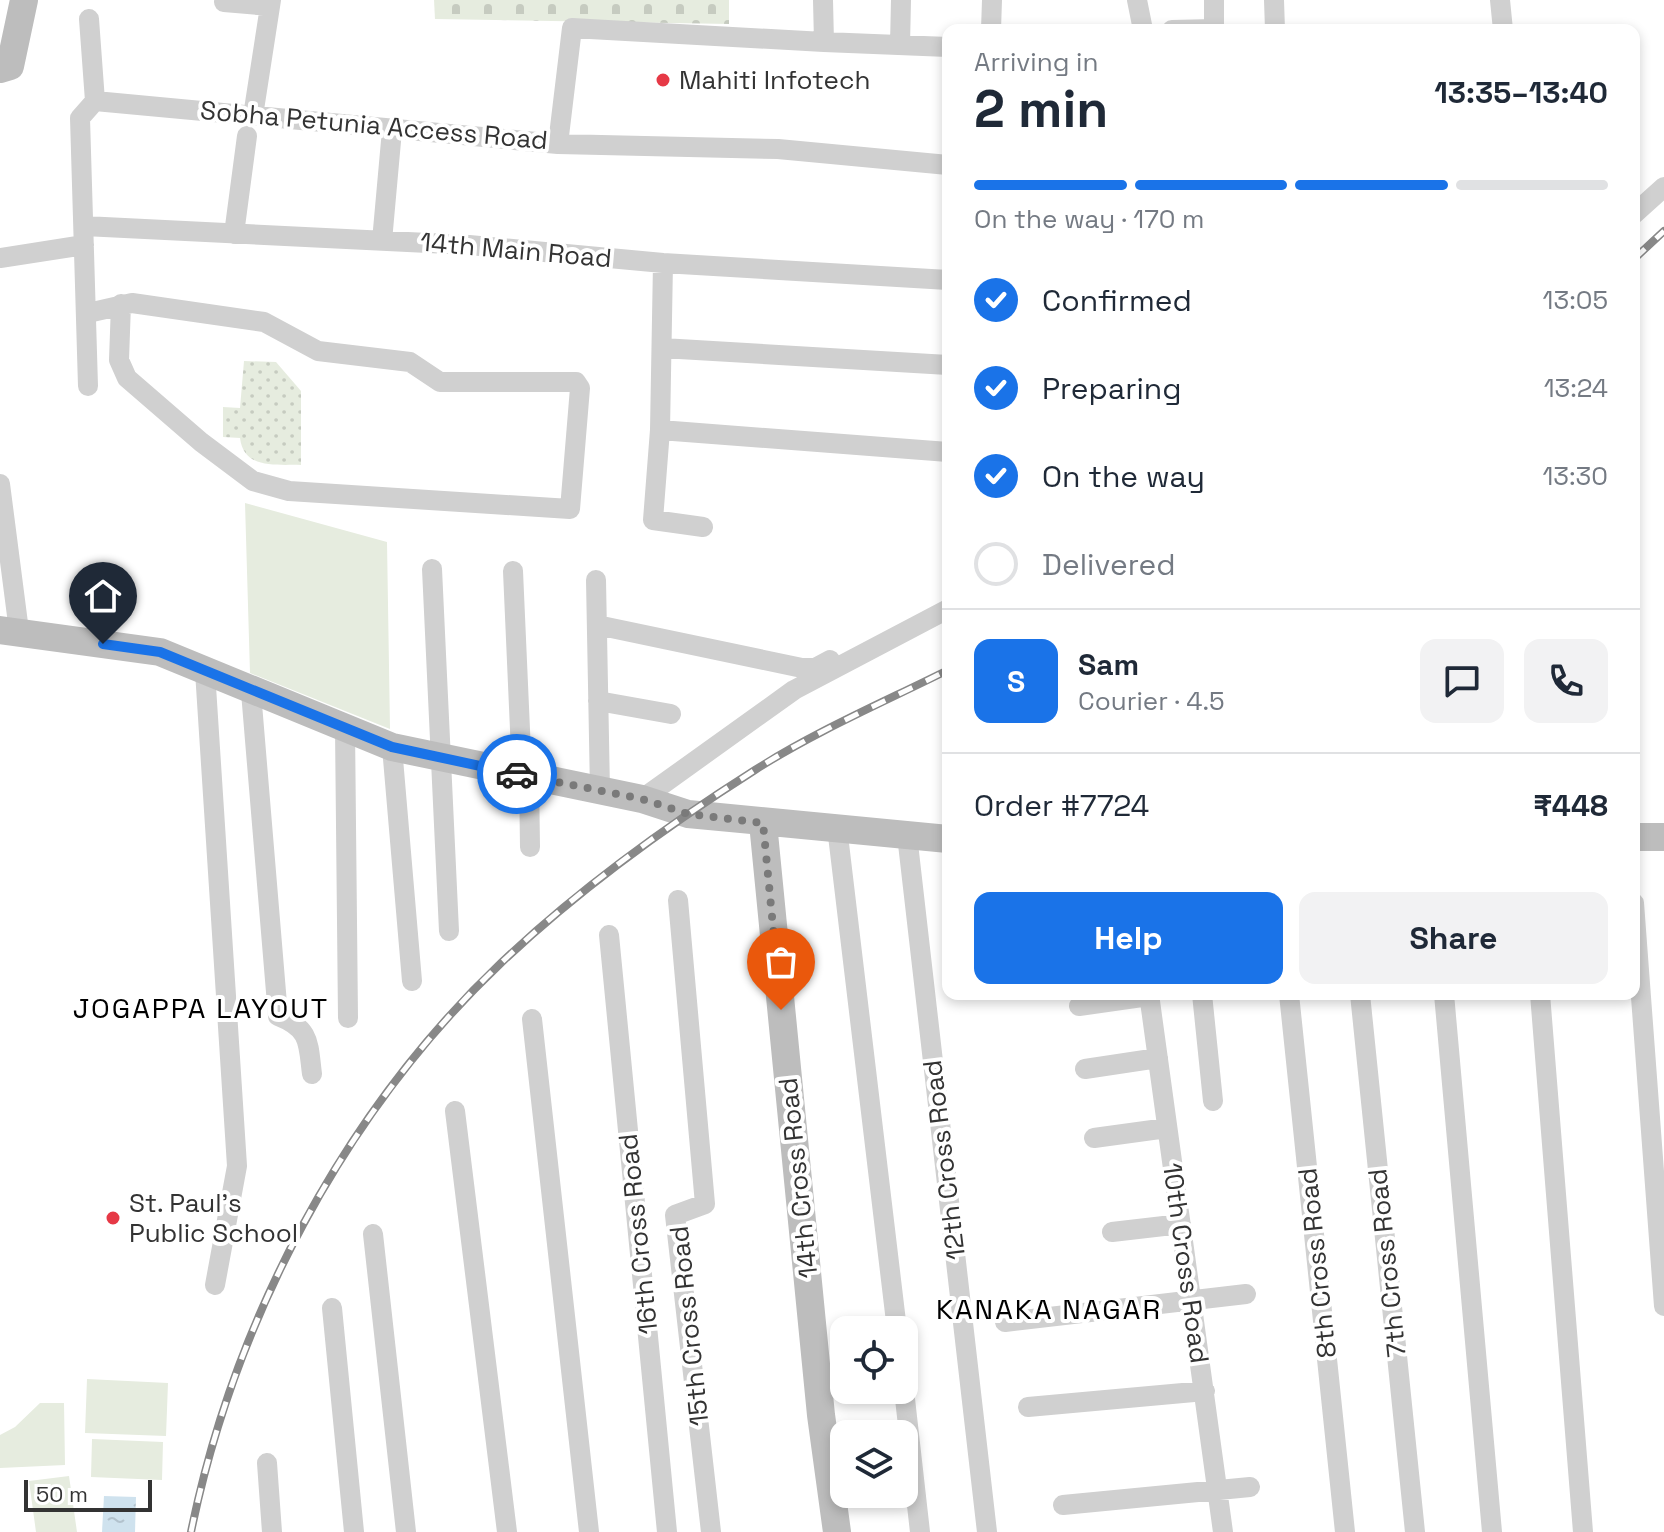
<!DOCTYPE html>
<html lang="en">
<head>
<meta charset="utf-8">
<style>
	:root { --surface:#fff; --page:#f2f2f3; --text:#1f2937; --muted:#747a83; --line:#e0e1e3; --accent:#1a73e8 }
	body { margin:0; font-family:"Space Grotesk",sans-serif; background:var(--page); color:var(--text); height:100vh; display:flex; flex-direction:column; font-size:30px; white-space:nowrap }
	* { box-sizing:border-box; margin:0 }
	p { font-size:26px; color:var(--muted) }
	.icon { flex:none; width:44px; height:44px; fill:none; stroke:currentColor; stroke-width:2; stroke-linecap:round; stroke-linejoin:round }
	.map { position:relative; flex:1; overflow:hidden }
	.drawer { position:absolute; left:942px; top:24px; width:698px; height:976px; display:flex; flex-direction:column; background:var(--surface); border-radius:16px; box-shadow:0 4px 12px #0003 }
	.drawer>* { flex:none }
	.fabs { position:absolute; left:830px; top:1316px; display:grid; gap:16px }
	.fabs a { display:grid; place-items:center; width:88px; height:88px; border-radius:16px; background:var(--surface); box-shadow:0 4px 12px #0003; font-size:40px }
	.scale { position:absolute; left:24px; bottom:20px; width:128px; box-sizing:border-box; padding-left:8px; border:4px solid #333; border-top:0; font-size:22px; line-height:28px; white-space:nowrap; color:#333; -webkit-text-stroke:6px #fff; paint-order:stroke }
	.pin { position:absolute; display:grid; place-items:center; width:68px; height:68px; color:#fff; margin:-82px -34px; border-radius:50% 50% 50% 0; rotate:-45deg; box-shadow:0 0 8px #0007 }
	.pin .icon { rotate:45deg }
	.courier { position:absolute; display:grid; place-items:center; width:80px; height:80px; margin:-40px; border:6px solid #1a73e8; border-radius:50%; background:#fff; color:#222; box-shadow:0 2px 10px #0007 }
	.overview em { font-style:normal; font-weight:800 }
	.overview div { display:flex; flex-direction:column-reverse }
	.overview { display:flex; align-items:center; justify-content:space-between; height:136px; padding:0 32px }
	h1 { font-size:52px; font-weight:800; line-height:60px }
	.bar { display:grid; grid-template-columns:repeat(4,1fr); gap:12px 8px; align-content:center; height:96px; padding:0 32px }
	.bar i { height:10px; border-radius:6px; background:var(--line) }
	.bar .on { background:var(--accent) }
	.bar p { grid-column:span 4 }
	.line { display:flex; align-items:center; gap:20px; padding:0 32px; border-top:2px solid var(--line) }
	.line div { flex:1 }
	.round { display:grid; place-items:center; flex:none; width:84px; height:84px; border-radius:16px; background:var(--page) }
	ol { padding:0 32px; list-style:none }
	li { display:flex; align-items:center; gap:24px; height:88px }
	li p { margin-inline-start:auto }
	li .icon { padding:8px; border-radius:50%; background:var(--accent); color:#fff; stroke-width:4 }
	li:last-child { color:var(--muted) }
	li i { width:44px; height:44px; border:4px solid var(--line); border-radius:50% }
	.primary-button { display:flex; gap:16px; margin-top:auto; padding:16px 32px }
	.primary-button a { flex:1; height:92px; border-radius:16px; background:var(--accent); color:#fff; font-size:32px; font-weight:800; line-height:92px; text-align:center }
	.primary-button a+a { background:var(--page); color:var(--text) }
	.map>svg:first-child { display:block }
	.green { fill:#e6ecdf }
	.cemetery { fill:url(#cemetery-stones) }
	.park { fill:url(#park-dots) }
	.water { fill:url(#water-ripples) }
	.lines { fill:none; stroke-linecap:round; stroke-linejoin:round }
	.street { stroke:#d0d0d0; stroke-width:20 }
	.secondary { stroke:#bdbdbd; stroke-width:28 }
	.rail-casing { stroke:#888; stroke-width:8 }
	.rail { stroke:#fff; stroke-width:5; stroke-dasharray:15; stroke-linecap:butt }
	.done { stroke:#7a7a7a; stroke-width:8; stroke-dasharray:0 14.4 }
	.route { stroke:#1a73e8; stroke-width:10 }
	.poi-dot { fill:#e63946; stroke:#fff; stroke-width:3 }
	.labels { text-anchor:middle; stroke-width:8; stroke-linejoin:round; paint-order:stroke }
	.poi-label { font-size:26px; fill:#333; stroke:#fff; text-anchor:start }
	.street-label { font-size:26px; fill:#333; stroke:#fff }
	.neighbourhood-label { font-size:28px; letter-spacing:2px; fill:#000; stroke:#fff }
</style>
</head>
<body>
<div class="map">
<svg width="1664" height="1532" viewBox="0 0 1664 1532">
	<defs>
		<pattern id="cemetery-stones" width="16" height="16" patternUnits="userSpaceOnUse" patternTransform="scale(2)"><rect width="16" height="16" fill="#e6ecdf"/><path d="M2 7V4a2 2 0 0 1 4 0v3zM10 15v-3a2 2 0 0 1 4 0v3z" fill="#c6cbc0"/></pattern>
		<pattern id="park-dots" width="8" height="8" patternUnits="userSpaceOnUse" patternTransform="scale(2)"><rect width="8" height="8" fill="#e6ecdf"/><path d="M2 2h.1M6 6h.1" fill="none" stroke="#c6cbc0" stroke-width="1.8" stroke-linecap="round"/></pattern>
		<pattern id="water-ripples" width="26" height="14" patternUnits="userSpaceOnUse" patternTransform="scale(2)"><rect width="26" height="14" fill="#cfe2ee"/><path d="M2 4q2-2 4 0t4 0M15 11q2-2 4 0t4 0" fill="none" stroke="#b2c2cd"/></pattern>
	</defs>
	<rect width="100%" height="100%" fill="#fff"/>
	<!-- green -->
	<path class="green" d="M245 503 387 542 390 729 250 673Z
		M87 1379 168 1383 166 1436 85 1433Z
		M40 1403H64L65 1465 0 1468V1435L15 1427Z
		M92 1439 163 1442 162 1480 91 1477Z
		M69 1476 77 1532H36L29 1481Z"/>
	<!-- cemetery -->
	<path class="cemetery" d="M434 0H729V24L435 19Z"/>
	<!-- park -->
	<path class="park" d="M244 361 276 362 301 391V465C276 464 244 470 240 438L223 437V407L240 408Z"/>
	<!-- water -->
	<path class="water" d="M104 1496 136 1497 135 1532H102Z"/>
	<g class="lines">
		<!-- street -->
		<path class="street" d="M1137 0 1143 30
			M1214 0V30
			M1274 0 1275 30
			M1500 0 1503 30
			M224 2 270 6
			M89 19 95 101
			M991 30 992 0
			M1172 30 1214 29
			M824 42 948 47
			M900 45 901 0
			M253 116 271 0
			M558 144 778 149 948 165
			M1634 214 1664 187
			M84 226 469 245 663 263 948 280
			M234 234 247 136
			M382 241 392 130
			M0 258 84 245
			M663 263 660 430 653 520 703 527
			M88 313 132 303 264 322 318 351 410 362 440 382H576L580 388 570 509 289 491 253 481 201 442 127 378 119 360 121 304
			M662 348 948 365
			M88 386 80 118 95 101 558 144 572 28 824 42 823 0
			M660 430 948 452
			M0 484 19 631
			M432 569 449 931
			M513 571 522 775
			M596 580 600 791
			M597 625 802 668H815L830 660
			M205 671 237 1166 215 1285
			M251 692 278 1016C311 1029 308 1043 312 1074
			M598 701 671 714
			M345 728 348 1018
			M392 747 412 981
			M529 777 530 847
			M642 799 794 690 948 609
			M837 827 897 1330
			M907 835 987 1532
			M678 900 705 1204 675 1215 711 1532
			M1634 903 1664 1306
			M609 935 667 1532
			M1149 994 1223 1532
			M1202 994 1213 1101
			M1289 994 1345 1532
			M1360 994 1415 1532
			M1444 994 1492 1532
			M1540 994 1583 1532
			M1079 1006 1149 996
			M532 1019 589 1532
			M1085 1069 1158 1058
			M455 1111 507 1532
			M1094 1138 1167 1128
			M1112 1232 1181 1224
			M373 1234 406 1532
			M332 1308 354 1532
			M1005 1322 1246 1294
			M904 1390 920 1532
			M1028 1407 1205 1391
			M267 1463 272 1532
			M1063 1505 1250 1487"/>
		<!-- secondary -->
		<path class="secondary" d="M0 69 10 66 24 0
			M0 630 160 652 392 747 642 799 688 814 948 839
			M763 823 821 1415 837 1532
			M1634 837H1664"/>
		<defs>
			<path id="rail" d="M1634 259 1664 231
				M191 1532C234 1321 344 1112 501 963 579 889 665 827 755 770 816 731 884 702 948 670"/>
		</defs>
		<!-- rail casing -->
		<use href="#rail" class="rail-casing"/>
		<!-- rail -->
		<use href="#rail" class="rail"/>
	</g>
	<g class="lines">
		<!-- done -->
		<path class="done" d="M517 774 642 799 688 814 763 823 781 1010"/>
		<!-- route -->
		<path class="route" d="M103 644 160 652 392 747 517 774"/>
	</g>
	<!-- markers -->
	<g class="poi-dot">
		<circle cx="663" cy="80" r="8"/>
		<circle cx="113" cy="1218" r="8"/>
	</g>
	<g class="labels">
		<!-- poi labels -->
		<g class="poi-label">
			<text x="679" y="89">Mahiti Infotech</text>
			<text x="129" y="1212">St. Paul's<tspan x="129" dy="30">Public School</tspan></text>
		</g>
		<!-- street labels -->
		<g class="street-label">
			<text transform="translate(374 125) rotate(5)" y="9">Sobha Petunia Access Road</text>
			<text transform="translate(516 250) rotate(5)" y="9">14th Main Road</text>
			<text transform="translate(944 1160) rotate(-97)" y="9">12th Cross Road</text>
			<text transform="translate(798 1178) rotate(-96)" y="9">14th Cross Road</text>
			<text transform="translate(638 1234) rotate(-96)" y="9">16th Cross Road</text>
			<text transform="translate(1186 1263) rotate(82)" y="9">10th Cross Road</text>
			<text transform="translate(1317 1263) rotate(-96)" y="9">8th Cross Road</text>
			<text transform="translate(1387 1263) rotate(-96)" y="9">7th Cross Road</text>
			<text transform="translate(689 1326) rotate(-96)" y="9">15th Cross Road</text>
		</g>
		<!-- neighbourhood labels -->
		<g class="neighbourhood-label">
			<text x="201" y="1018">JOGAPPA LAYOUT</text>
			<text x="1049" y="1319">KANAKA NAGAR</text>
		</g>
	</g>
</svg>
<div class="fabs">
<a><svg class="icon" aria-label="locate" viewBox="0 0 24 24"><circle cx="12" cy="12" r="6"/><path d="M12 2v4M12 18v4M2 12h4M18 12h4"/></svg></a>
<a><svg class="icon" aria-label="layers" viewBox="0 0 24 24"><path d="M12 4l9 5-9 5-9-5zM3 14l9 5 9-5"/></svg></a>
</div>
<div class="scale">50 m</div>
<div class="pin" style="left:781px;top:1010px;background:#ea580c"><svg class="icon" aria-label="bag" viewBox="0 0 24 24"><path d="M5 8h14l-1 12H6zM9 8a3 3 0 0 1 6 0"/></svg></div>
<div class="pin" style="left:103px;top:644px;background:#1f2937"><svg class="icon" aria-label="home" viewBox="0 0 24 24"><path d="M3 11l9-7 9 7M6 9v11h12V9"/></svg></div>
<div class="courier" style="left:517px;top:774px"><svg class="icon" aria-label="car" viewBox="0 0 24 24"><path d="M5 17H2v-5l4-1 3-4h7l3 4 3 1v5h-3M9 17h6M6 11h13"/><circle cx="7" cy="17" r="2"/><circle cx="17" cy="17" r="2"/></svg></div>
<section class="drawer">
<div class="overview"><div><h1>2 min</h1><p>Arriving in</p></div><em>13:35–13:40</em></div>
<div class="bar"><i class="on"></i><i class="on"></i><i class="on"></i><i></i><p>On the way · 170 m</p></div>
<ol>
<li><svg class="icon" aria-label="check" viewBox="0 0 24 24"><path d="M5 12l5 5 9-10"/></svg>Confirmed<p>13:05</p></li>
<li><svg class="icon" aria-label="check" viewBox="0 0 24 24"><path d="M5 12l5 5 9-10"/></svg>Preparing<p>13:24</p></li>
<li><svg class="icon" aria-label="check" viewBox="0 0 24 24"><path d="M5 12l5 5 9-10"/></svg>On the way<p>13:30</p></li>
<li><i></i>Delivered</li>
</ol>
<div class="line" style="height:144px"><b class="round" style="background:var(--accent);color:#fff">S</b><div><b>Sam</b><p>Courier · 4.5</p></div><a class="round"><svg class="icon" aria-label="chat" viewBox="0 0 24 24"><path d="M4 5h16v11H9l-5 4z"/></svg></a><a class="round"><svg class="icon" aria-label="phone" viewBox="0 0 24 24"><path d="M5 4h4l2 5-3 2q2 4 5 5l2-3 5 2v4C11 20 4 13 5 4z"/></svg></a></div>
<div class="line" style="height:104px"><div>Order #7724</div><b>₹448</b></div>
<div class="primary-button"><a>Help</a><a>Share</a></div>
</section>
</div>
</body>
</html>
